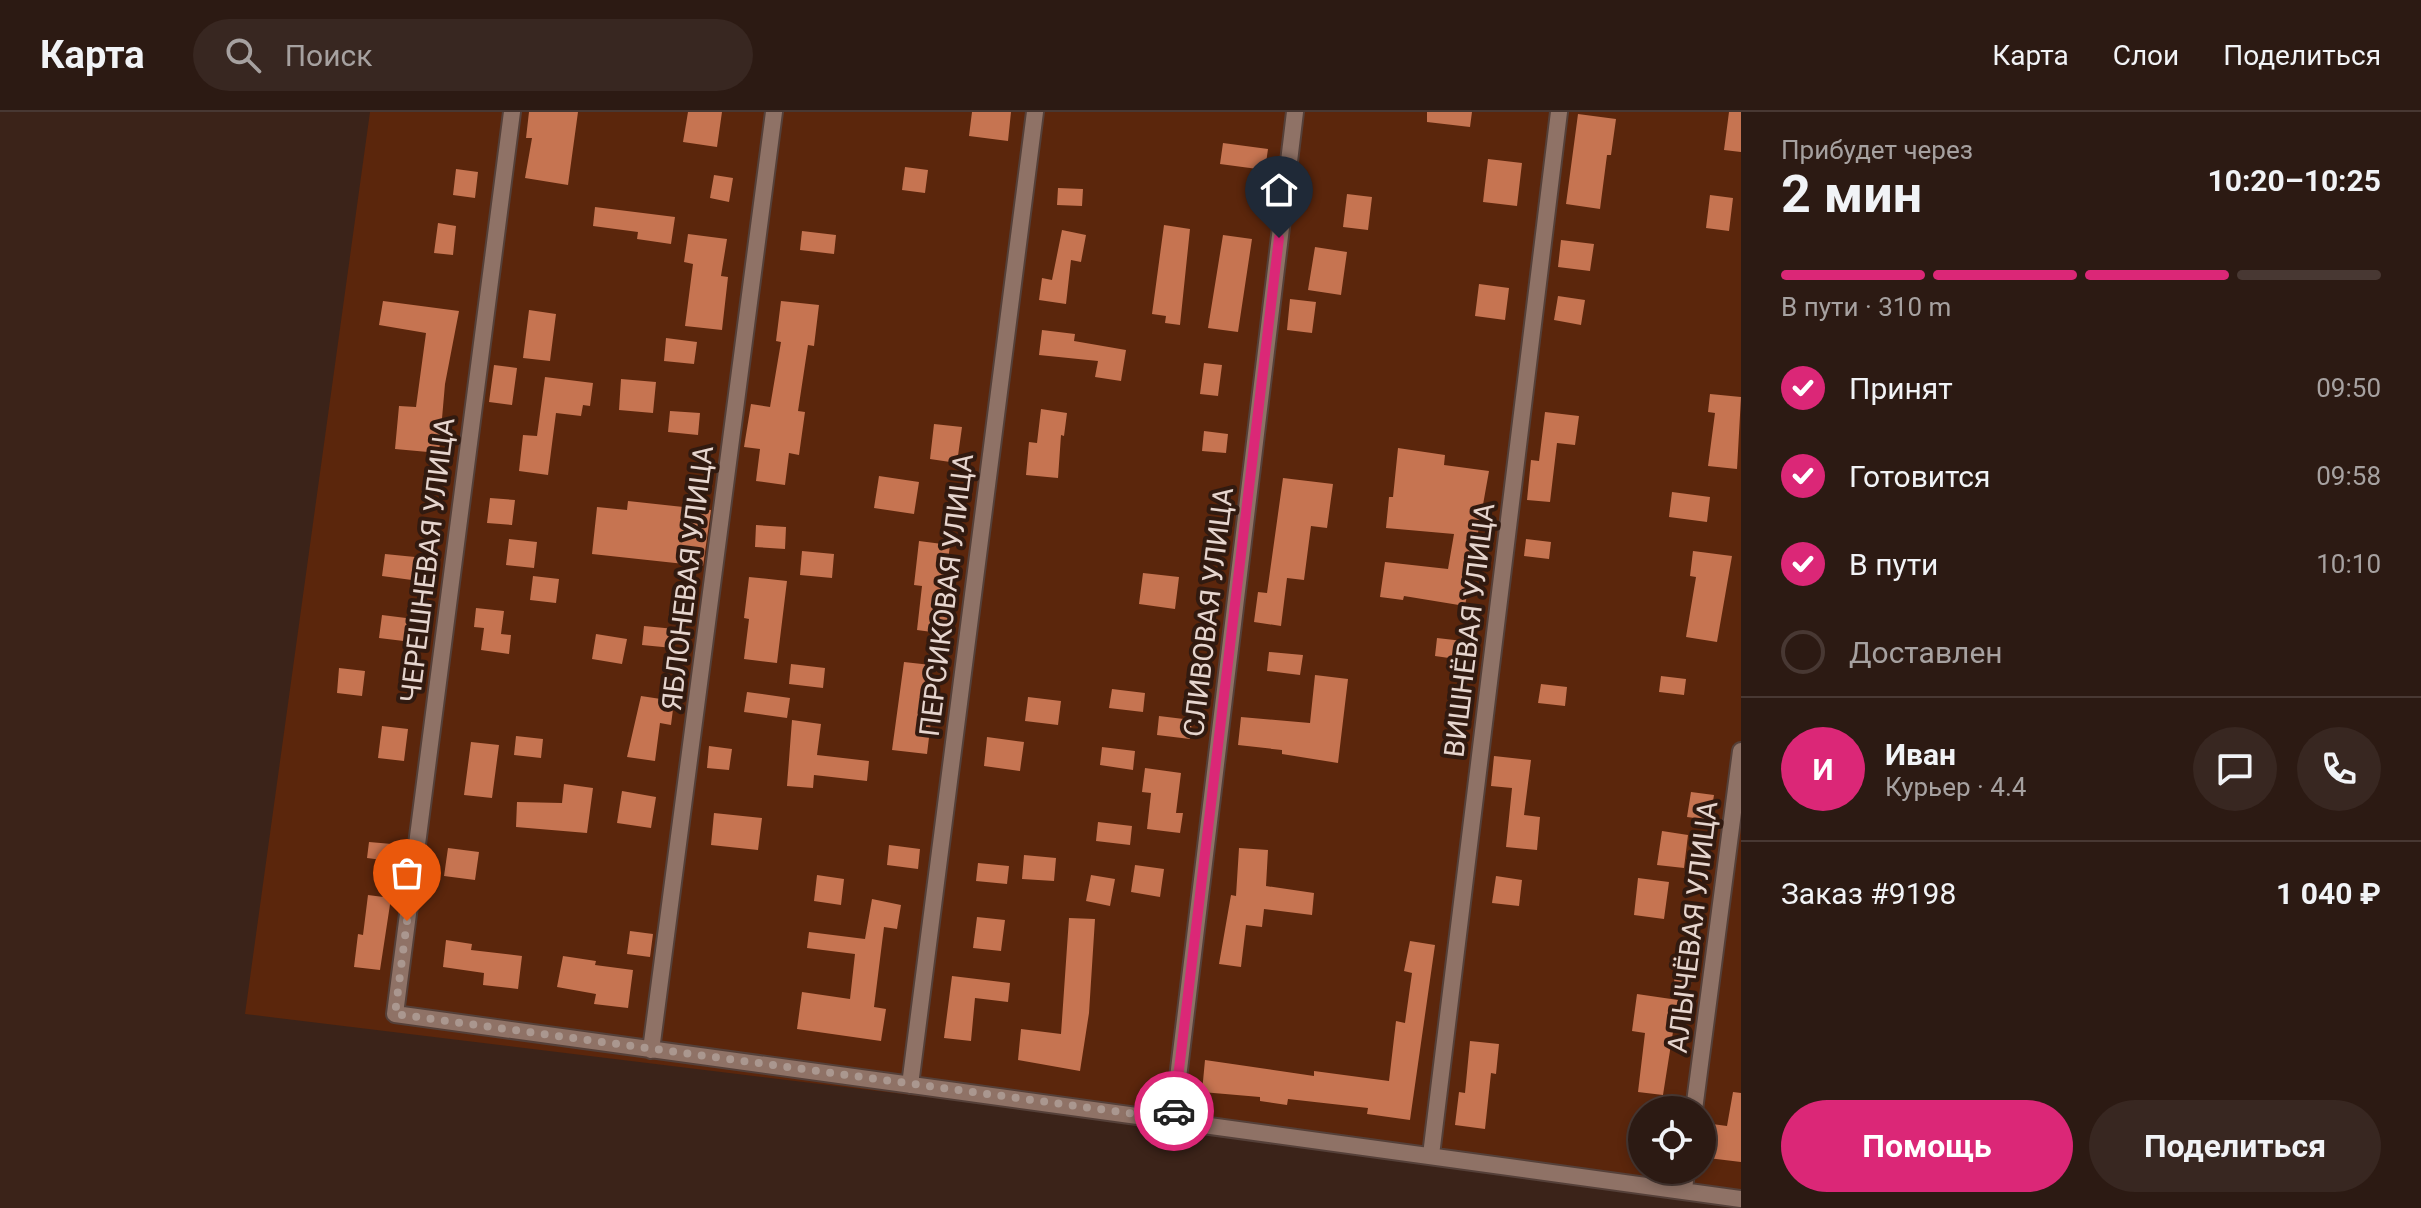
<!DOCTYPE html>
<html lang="ru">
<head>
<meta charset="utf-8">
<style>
	:root { --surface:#2c1a13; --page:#382721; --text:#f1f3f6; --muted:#a6a1a0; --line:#483833; --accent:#db2777 }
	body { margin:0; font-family:Roboto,sans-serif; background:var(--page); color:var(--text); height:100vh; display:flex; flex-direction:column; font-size:30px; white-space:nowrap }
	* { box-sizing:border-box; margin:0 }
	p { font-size:26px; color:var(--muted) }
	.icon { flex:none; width:44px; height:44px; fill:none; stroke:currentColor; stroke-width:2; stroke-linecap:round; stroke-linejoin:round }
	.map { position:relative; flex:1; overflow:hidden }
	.side { display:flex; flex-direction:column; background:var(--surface); width:680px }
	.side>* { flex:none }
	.buttons { position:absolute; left:1628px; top:984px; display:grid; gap:16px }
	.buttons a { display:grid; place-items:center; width:88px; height:88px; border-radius:50%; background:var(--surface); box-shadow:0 4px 12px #0003,0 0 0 2px var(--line); font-size:40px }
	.pin { position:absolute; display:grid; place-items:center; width:68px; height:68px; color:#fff; margin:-82px -34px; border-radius:50% 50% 50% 0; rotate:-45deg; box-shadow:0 0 8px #0007 }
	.pin .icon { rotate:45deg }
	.courier { position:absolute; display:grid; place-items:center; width:80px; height:80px; margin:-40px; border:6px solid #db2777; border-radius:50%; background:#fff; color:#222; box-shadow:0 2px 10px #0007 }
	.summary em { font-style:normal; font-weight:700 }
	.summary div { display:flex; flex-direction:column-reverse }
	.summary { display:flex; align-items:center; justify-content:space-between; height:136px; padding:0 40px }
	h1 { font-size:52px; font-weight:700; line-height:60px }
	.bar { display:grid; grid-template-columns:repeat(4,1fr); gap:12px 8px; align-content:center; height:96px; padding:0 40px }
	.bar i { height:10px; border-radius:6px; background:var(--line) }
	.bar .selected { background:var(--accent) }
	.bar p { grid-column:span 4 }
	.line { display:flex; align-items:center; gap:20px; padding:0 40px; border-top:2px solid var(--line) }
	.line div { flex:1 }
	.round { display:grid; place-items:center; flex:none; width:84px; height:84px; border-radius:42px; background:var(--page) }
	ol { padding:0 40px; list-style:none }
	li { display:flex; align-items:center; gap:24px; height:88px }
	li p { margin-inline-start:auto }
	li .icon { padding:8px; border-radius:50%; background:var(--accent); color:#fff; stroke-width:4 }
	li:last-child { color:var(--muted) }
	li i { width:44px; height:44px; border:4px solid var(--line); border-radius:50% }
	.primary-button { display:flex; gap:16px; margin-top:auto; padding:16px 40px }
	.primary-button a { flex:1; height:92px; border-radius:48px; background:var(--accent); color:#fff; font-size:32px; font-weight:700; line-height:92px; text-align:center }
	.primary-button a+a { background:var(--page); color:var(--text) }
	header { display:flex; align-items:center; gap:48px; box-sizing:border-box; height:112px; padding:0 40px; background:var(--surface); border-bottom:2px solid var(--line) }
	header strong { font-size:38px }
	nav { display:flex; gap:44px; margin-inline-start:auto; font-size:28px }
	.search { width:560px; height:72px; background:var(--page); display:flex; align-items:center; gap:20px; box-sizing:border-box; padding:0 28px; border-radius:44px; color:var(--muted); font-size:30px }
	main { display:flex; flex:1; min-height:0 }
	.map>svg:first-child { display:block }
	.green { fill:#5b260c; fill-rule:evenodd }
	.building { fill:#c67451 }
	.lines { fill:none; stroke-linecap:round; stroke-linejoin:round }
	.street-casing { stroke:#554039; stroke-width:20 }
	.street { stroke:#8f7266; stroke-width:16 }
	.done { stroke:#aa978f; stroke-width:8; stroke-dasharray:0 14.4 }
	.route { stroke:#db2777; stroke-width:10 }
	.labels { text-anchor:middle; stroke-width:8; stroke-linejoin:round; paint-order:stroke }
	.street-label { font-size:28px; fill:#e6d5ce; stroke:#311a10 }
</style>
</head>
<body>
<header>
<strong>Карта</strong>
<div class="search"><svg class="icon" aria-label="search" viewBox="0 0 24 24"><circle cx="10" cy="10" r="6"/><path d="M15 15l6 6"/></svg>Поиск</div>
<nav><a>Карта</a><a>Слои</a><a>Поделиться</a></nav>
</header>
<main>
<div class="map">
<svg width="1741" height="1096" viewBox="0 0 1741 1096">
	<rect width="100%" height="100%" fill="#3b2319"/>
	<!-- green -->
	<path class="green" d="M370 0H1741V1090L1453 1049 245 902ZM1642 998H1702V1058H1642Z"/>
	<!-- building -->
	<path class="building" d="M529 0H578L568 73 525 66 532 26H526Z
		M688 0H722L717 35 683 30Z
		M972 0H1011L1008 29 969 24Z
		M1427 0H1472L1470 15 1427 10Z
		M1729 0H1741V40L1724 38Z
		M1578 2 1616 7 1611 43H1607L1600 97 1566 92Z
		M1223 31 1268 37 1265 58 1220 52Z
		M1488 47 1522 51 1517 94 1483 90Z
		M905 55 928 58 925 81 902 78Z
		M456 57 478 60 475 86 453 83Z
		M714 63 733 66 729 90 710 86Z
		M1058 76 1083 77 1082 94 1057 93Z
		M1347 82 1372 85 1368 118 1343 115Z
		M1710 83 1733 86 1729 119 1706 116Z
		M595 95 675 105 671 132 637 127 638 120 593 114Z
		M438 111 456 114 453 143 434 141Z
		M1164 113 1190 117 1180 213 1165 211 1166 204 1152 202Z
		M1062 118 1086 123 1081 150 1071 148 1066 192 1039 188 1042 166 1052 168Z
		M802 119 836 123 834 142 800 138Z
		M688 122 727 127 721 164 728 165 722 218 685 214 693 152 684 150Z
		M1223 123 1252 127 1238 220 1208 216Z
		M1561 128 1594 132 1590 159 1558 155Z
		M1315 135 1347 140 1341 183 1308 178Z
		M1479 172 1509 176 1505 208 1475 204Z
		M1558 184 1585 188 1581 213 1554 208Z
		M1290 187 1316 190 1312 221 1287 218Z
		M383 189 459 199 445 272 439 341 395 337 399 294 416 295 426 221 379 213Z
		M781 189 819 193 814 234 808 233 798 299 805 300 799 343 789 341 785 373 756 369 760 337 744 335 751 292 770 295 781 230 776 229Z
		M529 198 556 202 550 249 523 246Z
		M1042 218 1075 222 1074 229 1126 238 1121 269 1095 265 1098 249 1039 243Z
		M666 226 697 230 694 252 664 249Z
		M1204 251 1222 253 1218 284 1200 282Z
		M494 253 517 256 512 293 489 290Z
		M545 265 593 271 590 294 583 293 581 304 556 301 548 363 519 359 523 323 537 324Z
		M621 267 656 270 653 301 619 298Z
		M1710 282 1741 285 1737 357 1708 354 1715 301 1708 300Z
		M1041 297 1067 301 1064 324 1061 323 1058 366 1026 363 1029 330 1037 331Z
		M670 299 700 301 698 323 668 320Z
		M1545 300 1579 304 1575 333 1557 331 1550 390 1527 388 1531 348 1539 349Z
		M934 312 962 315 957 351 930 347Z
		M1204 319 1228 322 1226 341 1202 339Z
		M1398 336 1445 343 1444 353 1489 359 1465 494 1404 484 1403 488 1380 485 1385 450 1448 457 1454 422 1386 416 1389 385H1393Z
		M879 364 919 370 914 402 874 396Z
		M1283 366 1333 372 1327 416 1311 414 1304 468 1287 466 1281 514 1254 510 1258 480 1267 481Z
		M1672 380 1710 385 1707 410 1669 405Z
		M490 386 515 388 512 413 487 411Z
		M628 389 711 398 703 454 592 442 597 395 627 398Z
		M756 413 786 415 785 437 755 435Z
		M509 427 537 430 534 456 506 453Z
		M1526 427 1551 430 1549 447 1524 444Z
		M919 429 950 433 941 501 950 502 947 522 917 518 922 474 914 473Z
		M802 439 834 442 832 466 800 463Z
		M1693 439 1732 444 1717 530 1686 525 1696 465 1690 464Z
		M385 442 415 445 412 468 382 464Z
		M1143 461 1179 465 1175 497 1139 492Z
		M533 464 559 467 556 491 530 488Z
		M749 465 787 469 777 551 744 547 749 507 744 506Z
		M476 496 504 499 501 522 511 523 509 542 481 538 484 516 474 515Z
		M382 503 422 508 420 531 379 526Z
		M644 514 675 517 673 536 642 533Z
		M596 522 627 527 622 552 592 547Z
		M1437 526 1472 530 1470 549 1435 544Z
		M1269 540 1303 543 1300 563 1267 559Z
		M904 550 931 553 924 608 931 609 927 642 892 638Z
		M791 552 825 556 823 576 789 572Z
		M339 556 365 559 362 584 337 581Z
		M1315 563 1348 567 1338 651 1282 642V638L1238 633 1241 605 1310 611Z
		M1661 564 1686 567 1684 583 1659 580Z
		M1541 572 1567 575 1565 594 1538 591Z
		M1112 577 1145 581 1143 600 1109 596Z
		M747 580 790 586 787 606 744 600Z
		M641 584 674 589 671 613 660 611 655 649 627 645Z
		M1028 585 1061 589 1058 613 1025 609Z
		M1159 604 1192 608 1190 627 1157 623Z
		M792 608 821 612 817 643 869 649 867 669 814 663 813 676 787 674Z
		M382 614 408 617 404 649 378 646Z
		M516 624 543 627 541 646 514 643Z
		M987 625 1024 630 1020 659 984 654Z
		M471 630 499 633 492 686 464 683Z
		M709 634 732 637 729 658 707 656Z
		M1102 635 1135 639 1133 658 1100 653Z
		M1494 644 1531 648 1524 703 1540 705 1537 738 1506 735 1512 676 1491 674Z
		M1145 656 1181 661 1176 701H1183L1180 721 1147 717 1151 681 1142 680Z
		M564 672 593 676 587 721 516 715 517 690 562 691Z
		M622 679 656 685 651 716 617 711Z
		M1691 680 1714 683 1710 708 1687 705Z
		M714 701 762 706 758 738 711 733Z
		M1098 710 1132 714 1130 733 1096 729Z
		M1662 719 1688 723 1684 756 1657 753Z
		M369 730 392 732 390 749 367 746Z
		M889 733 920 737 918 757 887 753Z
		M448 736 479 740 475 768 444 764Z
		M1239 736 1268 738 1266 774 1314 781 1312 803 1264 797 1262 815 1246 813 1241 855 1219 852 1231 783 1236 784Z
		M1024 743 1056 746 1054 769 1022 767Z
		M978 751 1009 754 1007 772 976 769Z
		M1135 753 1164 757 1160 785 1131 780Z
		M817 763 844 767 841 793 814 789Z
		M1091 763 1115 767 1110 794 1086 789Z
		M1496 764 1522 768 1519 794 1492 791Z
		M1638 766 1669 770 1664 807 1634 803Z
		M368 783 391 786 380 858 354 855 358 822 363 823Z
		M872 787 901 793 897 817 884 815 874 895 886 897 881 929 797 917 802 880 850 887 855 842 807 836 809 820 865 827Z
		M977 805 1005 808 1001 839 973 836Z
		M1069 806 1095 807 1089 901 1080 959 1018 948 1021 917 1061 922Z
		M630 819 653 822 650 845 627 842Z
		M446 828 472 832 471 838 522 844 518 877 483 873 484 861 443 855Z
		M1410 829 1435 833 1410 1008 1367 1002 1368 996 1288 987 1287 993 1260 989V985L1202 980 1205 948 1314 964V959L1389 969 1396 909 1405 911 1412 861 1404 859Z
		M563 844 596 849 595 853 633 858 628 896 594 892 596 882 557 875Z
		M1676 853 1694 855 1691 873 1674 871Z
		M952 864 1010 871 1008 890 975 886 971 929 944 926Z
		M1637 882 1678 888 1663 983 1638 980 1645 921 1632 919Z
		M1470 929 1499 932 1496 962 1491 961 1485 1017 1455 1013 1459 980 1465 981Z
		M1733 980 1741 981V1050L1708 1046 1712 1012 1727 1014Z"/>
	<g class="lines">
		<defs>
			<path id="street" d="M512 0 395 902 1741 1087
				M651 938 774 0
				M910 973 1035 0
				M1694 998 1741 639
				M1173 1007 1295 0
				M1431 1043 1559 0
				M1684 1079 1686 1058"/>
		</defs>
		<!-- street casing -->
		<use href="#street" class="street-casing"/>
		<!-- street -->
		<use href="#street" class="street"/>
	</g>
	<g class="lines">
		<!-- done -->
		<path class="done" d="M407 809 395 902 1173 1007 1174 999"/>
		<!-- route -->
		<path class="route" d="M1174 999 1279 126"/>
	</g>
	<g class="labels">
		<!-- street labels -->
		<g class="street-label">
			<text transform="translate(427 448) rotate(-83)" y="10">ЧЕРЕШНЕВАЯ УЛИЦА</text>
			<text transform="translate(687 466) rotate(-83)" y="10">ЯБЛОНЕВАЯ УЛИЦА</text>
			<text transform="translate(946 483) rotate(-83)" y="10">ПЕРСИКОВАЯ УЛИЦА</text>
			<text transform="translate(1208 500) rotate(-83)" y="10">СЛИВОВАЯ УЛИЦА</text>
			<text transform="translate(1469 518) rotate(-83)" y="10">ВИШНЁВАЯ УЛИЦА</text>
			<text transform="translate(1692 815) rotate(-83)" y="10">АЛЫЧЁВАЯ УЛИЦА</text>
		</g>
	</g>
</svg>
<div class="buttons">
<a><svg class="icon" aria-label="locate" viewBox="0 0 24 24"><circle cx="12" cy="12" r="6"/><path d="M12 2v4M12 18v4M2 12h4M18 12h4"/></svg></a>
</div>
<div class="pin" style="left:407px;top:809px;background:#ea580c"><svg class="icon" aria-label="bag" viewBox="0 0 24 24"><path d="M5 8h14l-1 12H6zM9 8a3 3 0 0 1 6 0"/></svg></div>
<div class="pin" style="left:1279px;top:126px;background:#1f2937"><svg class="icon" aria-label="home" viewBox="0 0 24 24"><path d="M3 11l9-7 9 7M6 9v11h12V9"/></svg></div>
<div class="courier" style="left:1174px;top:999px"><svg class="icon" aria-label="car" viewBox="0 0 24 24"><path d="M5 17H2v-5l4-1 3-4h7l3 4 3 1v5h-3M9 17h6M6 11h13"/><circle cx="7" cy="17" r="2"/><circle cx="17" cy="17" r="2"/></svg></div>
</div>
<section class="side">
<div class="summary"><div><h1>2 мин</h1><p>Прибудет через</p></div><em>10:20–10:25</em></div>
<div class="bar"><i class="selected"></i><i class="selected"></i><i class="selected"></i><i></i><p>В пути · 310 m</p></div>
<ol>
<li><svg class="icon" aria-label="check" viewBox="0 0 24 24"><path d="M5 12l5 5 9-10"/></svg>Принят<p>09:50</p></li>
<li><svg class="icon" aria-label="check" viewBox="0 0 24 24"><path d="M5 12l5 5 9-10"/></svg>Готовится<p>09:58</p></li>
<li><svg class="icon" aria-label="check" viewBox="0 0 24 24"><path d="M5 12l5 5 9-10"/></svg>В пути<p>10:10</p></li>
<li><i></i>Доставлен</li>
</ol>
<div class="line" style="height:144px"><b class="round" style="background:var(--accent);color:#fff">И</b><div><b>Иван</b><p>Курьер · 4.4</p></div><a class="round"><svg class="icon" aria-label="chat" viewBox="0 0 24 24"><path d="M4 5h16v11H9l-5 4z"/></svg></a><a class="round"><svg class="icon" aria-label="phone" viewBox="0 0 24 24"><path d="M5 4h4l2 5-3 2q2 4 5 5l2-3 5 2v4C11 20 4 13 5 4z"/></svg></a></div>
<div class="line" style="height:104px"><div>Заказ #9198</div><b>1 040 ₽</b></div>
<div class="primary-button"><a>Помощь</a><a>Поделиться</a></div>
</section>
</main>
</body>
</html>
